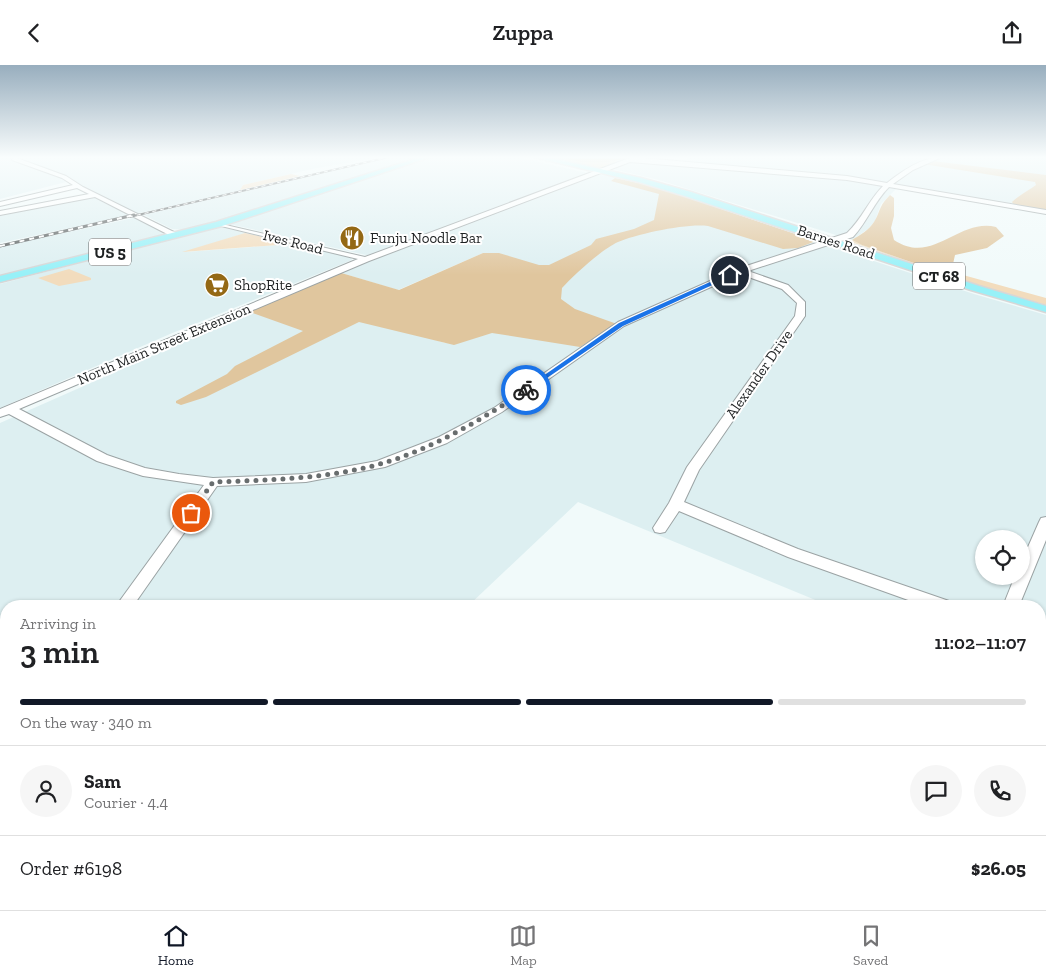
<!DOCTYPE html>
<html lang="en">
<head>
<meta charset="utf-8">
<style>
	:root { --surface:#fff; --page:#f6f6f6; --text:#202124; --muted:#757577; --line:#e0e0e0; --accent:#111827 }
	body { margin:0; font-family:"Zilla Slab",serif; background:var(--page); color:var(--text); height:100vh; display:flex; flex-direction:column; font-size:19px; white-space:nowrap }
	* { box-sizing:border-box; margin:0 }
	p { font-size:16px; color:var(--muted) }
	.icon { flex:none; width:28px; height:28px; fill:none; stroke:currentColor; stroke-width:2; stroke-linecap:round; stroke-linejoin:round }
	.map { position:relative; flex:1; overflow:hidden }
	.details { position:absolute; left:0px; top:535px; width:1046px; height:310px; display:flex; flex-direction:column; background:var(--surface); border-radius:20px 20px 0 0; box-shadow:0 1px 4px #0004 }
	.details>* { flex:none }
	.buttons { position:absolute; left:975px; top:465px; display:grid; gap:10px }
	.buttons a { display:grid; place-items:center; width:55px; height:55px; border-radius:50%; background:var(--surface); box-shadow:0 1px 4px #0004; font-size:25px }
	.pin { position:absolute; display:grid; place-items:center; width:42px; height:42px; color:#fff; margin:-21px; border:2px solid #fff; border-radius:50%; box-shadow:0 1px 5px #0007 }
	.courier { position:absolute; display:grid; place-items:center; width:50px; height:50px; margin:-25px; border:4px solid #1a73e8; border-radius:50%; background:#fff; color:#222; box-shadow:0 1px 6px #0007 }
	.head em { font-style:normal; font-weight:600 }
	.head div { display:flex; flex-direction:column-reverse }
	.head { display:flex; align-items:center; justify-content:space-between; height:85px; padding:0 20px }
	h1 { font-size:32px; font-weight:600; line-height:38px }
	.bar { display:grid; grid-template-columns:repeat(4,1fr); gap:8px 5px; align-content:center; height:60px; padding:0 20px }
	.bar i { height:6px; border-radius:4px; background:var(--line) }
	.bar .current { background:var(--accent) }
	.bar p { grid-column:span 4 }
	.line { display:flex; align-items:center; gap:12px; padding:0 20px; border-top:1px solid var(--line) }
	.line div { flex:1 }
	.round { display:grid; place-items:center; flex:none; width:52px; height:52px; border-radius:26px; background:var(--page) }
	header { display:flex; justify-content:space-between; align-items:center; height:65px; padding:0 20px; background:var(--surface); font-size:22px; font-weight:600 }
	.dock { display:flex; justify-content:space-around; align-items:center; height:70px; border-top:1px solid var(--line); background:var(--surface); font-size:14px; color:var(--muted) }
	.dock a { display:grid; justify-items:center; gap:2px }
	.dock .current { color:var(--accent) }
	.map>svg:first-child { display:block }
	.built { fill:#ddeff1; fill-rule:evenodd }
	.green { fill:#f2dcbd }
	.forest { fill:#e0c69e }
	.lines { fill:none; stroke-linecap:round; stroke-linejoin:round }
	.minor-casing { stroke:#9ba3a4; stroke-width:2 }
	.major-casing { stroke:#d6d7d7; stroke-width:3 }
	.minor { fill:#fff; fill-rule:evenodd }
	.major { fill:#97f1f8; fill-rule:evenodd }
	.rail-far1-casing { stroke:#5a5f60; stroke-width:2 }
	.rail-casing { stroke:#5a5f60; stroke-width:3 }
	.rail-far1 { stroke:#fff; stroke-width:1; stroke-dasharray:4; stroke-linecap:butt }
	.rail { stroke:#fff; stroke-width:2; stroke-dasharray:5; stroke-linecap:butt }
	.route { fill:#1a73e8 }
	.done { stroke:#686d6e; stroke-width:5; stroke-dasharray:0 9 }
	.labels { text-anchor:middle; stroke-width:4; stroke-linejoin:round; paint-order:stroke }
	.far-poi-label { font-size:15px; fill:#1e2122; stroke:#fff; text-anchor:start }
	.far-street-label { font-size:15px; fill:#1e2122; stroke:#fff }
	.shield { fill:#fff; stroke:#626464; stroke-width:1 }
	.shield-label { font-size:16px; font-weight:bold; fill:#1e2122 }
</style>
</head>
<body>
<header><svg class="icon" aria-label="back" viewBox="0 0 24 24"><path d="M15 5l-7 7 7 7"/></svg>Zuppa<svg class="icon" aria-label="share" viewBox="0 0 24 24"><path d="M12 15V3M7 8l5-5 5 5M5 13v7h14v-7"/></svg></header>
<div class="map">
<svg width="1046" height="845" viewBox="0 0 1046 845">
	<rect width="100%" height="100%" fill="#f1fafa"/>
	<!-- built -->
	<path class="built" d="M0 92H380L312 104 243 120 240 125 218 131 0 178V151L94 131 66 117 0 134Z
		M391 92H420L187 165 172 164 144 150Z
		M433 92H516L587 108 371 190H366L229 159Z
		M692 92H1046V145L899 121 881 139 875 156 868 164 852 175 659 115 613 104 634 96 675 99Z
		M598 110 616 111 974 229 1046 250V631L1040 628V541H830L578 437 468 541H6V839H154L147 845H0V358L290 230 445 278 558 209 483 188 398 225 338 207ZM984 474H1021V511H984Z
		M138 152 166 169 0 212V182Z
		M219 161 246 168 185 187 292 179 350 192 352 195 170 269 0 343V219Z"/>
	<!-- green -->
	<path class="green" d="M550 92 575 96H619L601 103Z
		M291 109 300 111 223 129 240 125 243 120Z
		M245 168 292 179 182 187Z
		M852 175 862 180 957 213 963 210 1046 233V240L958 214 854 178Z
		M69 204 91 213V215L59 221 38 213Z"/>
	<!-- forest -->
	<path class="forest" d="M556 92H631C609 100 578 98 556 92Z
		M933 96 1046 110V145L1014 140 1012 137C1018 131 1029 125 1036 120L1035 117 923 99Z
		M615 113 653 121 816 176 798 183 783 184 708 161C687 158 637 169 618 177 602 184 573 211 562 223L561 234 575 244 617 259 580 282 492 268 454 280 359 257 206 332 181 340 176 338V336L227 309 235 301 303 266 247 246 338 207 399 225 483 188H499L539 200H549L591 180 596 174 634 164 654 155 659 129 611 116Z
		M890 130 894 133V151L891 163 894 175C933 201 958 153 996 162L1004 171 987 183 955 190 953 199 963 210 957 213 862 180 852 175C860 170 869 165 874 157 881 146 878 142 890 130Z"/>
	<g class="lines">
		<defs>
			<path id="minor" d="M14 92 66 111 83 122 180 170 173 172 95 132 0 150V146L89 129 77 123 0 141V137L73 120 62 113 12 95Z
				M632 92 847 111 887 118C902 106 922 92 942 92L913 105 893 119 1046 145V149L889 122C874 137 867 157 853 172L748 206 788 220 805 237V251L699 405 684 437 798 484 949 536 951 541H925L788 492 679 446 665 467 660 468 655 467 653 463 669 438 687 402 795 251 797 238 782 224 740 209 624 261 502 347 447 378 385 402 306 417 217 421 133 541H116L204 420 143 411 97 396 9 349 0 352V344L358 194 217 160V158L365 192ZM630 97 847 115 883 121C869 135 862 154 847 168L737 204 618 257 494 343 439 372 377 396 306 409 213 413 179 409 145 403 107 390 19 344 369 196Z
				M1046 452V475L1019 541H1003L1015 511H1021V498L1039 457 1041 453Z
				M6 694V721L0 724V696Z"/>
			<path id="major" d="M421 92H430L222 161 0 217V211L216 157Z
				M534 92H546L641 113 691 127 979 221 1046 241V247L971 225 685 131 639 117Z"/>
		</defs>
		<!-- minor casing -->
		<use href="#minor" class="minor-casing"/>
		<!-- major casing -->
		<use href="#major" class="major-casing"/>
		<!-- minor -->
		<use href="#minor" class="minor"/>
		<!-- major -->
		<use href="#major" class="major"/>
		<defs>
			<path id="rail-far1" d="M129 152 389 92"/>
			<path id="rail" d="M0 181 134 150"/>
		</defs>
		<!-- rail-far1 casing -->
		<use href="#rail-far1" class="rail-far1-casing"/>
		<!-- rail casing -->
		<use href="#rail" class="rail-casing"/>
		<!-- rail-far1 -->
		<use href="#rail-far1" class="rail-far1"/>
		<!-- rail -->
		<use href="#rail" class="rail"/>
	</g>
	<!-- sky -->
	<linearGradient id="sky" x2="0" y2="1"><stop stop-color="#98aebe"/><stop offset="0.44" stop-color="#f9fdfd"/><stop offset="1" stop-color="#f9fdfd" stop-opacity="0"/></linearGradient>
	<rect width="1046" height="210" fill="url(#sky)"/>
	<!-- route -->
	<path class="route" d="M730 208 732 211 623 261 528 326 523 325 619 258Z"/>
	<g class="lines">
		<!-- done -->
		<path class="done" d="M191 448 213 417C269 415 326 414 380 399 430 385 483 354 526 325"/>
	</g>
	<!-- icons -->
	<defs>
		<symbol id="restaurant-disc" viewBox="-11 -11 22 22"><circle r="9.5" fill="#946814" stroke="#fff"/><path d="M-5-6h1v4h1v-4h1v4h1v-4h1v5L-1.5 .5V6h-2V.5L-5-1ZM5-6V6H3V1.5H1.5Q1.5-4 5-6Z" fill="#fff"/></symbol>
		<symbol id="supermarket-disc" viewBox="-11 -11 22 22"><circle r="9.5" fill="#946814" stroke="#fff"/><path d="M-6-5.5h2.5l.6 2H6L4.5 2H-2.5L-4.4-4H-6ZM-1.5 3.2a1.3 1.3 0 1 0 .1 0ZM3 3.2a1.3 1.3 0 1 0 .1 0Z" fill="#fff"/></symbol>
	</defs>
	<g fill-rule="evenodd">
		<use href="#restaurant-disc" x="338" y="159" width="28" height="28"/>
		<use href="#supermarket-disc" x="203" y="206" width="28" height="28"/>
	</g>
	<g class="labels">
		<!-- far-poi labels -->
		<g class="far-poi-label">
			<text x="370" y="178">Funju Noodle Bar</text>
			<text x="234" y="225">ShopRite</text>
		</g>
		<!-- far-street labels -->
		<g class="far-street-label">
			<text transform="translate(293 177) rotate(14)" y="5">Ives Road</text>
			<text transform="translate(836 177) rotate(18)" y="5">Barnes Road</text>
			<text transform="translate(164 279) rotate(-23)" y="5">North Main Street Extension</text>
			<text transform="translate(759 309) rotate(-55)" y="5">Alexander Drive</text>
		</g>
		<!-- shield labels -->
		<g class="shield">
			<rect x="89" y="173.5" width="42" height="27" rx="4"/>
			<rect x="913" y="197.5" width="52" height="27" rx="4"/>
		</g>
		<g class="shield-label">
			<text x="110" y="193">US 5</text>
			<text x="939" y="217">CT 68</text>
		</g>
	</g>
</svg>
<div class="buttons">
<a><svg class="icon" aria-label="locate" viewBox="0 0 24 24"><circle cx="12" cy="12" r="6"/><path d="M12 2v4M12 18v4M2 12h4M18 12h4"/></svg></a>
</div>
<div class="pin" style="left:191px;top:448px;background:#ea580c"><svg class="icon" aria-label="bag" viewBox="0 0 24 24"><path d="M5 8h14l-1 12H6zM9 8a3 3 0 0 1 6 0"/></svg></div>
<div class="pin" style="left:730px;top:210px;background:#1f2937"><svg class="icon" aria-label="home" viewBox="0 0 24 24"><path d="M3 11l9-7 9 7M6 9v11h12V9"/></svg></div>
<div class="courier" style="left:526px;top:325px"><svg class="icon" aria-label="bike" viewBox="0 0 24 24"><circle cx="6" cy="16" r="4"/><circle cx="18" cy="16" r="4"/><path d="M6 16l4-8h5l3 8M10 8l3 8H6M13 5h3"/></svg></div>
<section class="details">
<div class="head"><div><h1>3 min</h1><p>Arriving in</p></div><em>11:02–11:07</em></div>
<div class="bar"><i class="current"></i><i class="current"></i><i class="current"></i><i></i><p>On the way · 340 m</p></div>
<div class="line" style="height:90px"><a class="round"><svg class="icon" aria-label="person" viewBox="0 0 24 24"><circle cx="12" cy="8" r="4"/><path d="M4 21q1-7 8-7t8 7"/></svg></a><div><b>Sam</b><p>Courier · 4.4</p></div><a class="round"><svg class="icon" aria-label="chat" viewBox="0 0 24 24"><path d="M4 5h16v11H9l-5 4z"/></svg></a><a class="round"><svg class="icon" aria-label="phone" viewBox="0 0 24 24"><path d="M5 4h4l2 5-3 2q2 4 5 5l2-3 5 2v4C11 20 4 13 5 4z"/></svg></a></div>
<div class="line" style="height:65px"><div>Order #6198</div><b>$26.05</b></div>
</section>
</div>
<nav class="dock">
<a class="current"><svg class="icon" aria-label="home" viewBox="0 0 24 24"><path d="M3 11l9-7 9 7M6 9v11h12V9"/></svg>Home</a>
<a><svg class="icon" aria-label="map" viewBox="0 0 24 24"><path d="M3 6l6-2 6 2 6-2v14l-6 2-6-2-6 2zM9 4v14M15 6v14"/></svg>Map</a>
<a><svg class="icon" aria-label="saved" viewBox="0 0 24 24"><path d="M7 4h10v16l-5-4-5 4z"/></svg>Saved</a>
</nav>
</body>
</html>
